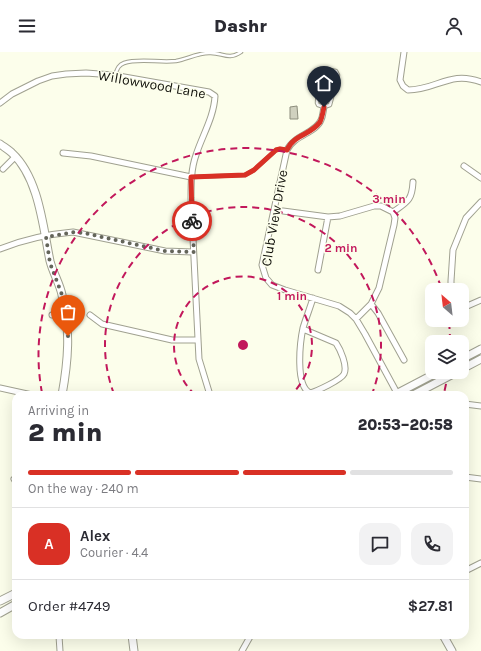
<!DOCTYPE html>
<html lang="en">
<head>
<meta charset="utf-8">
<style>
	:root { --surface:#fff; --page:#f2f2f3; --text:#2b2b33; --muted:#7c7c81; --line:#e1e1e2; --accent:#d93025 }
	body { margin:0; font-family:Karla,sans-serif; background:var(--page); color:var(--text); height:100vh; display:flex; flex-direction:column; font-size:15px; white-space:nowrap }
	* { box-sizing:border-box; margin:0 }
	p { font-size:13px; color:var(--muted) }
	.icon { flex:none; width:22px; height:22px; fill:none; stroke:currentColor; stroke-width:2; stroke-linecap:round; stroke-linejoin:round }
	.map { position:relative; flex:1; overflow:hidden }
	.panel { position:absolute; left:12px; top:339px; width:457px; height:248px; display:flex; flex-direction:column; background:var(--surface); border-radius:12px; box-shadow:0 4px 16px #0002 }
	.panel>* { flex:none }
	.needle { width:26px; rotate:332deg }
	.tools { position:absolute; left:425px; top:231px; display:grid; gap:8px }
	.tools a { display:grid; place-items:center; width:44px; height:44px; border-radius:8px; background:var(--surface); box-shadow:0 4px 16px #0002; font-size:20px }
	.pin { position:absolute; display:grid; place-items:center; width:34px; height:34px; color:#fff; margin:-41px -17px; border-radius:50% 50% 50% 0; rotate:-45deg; box-shadow:0 0 4px #0007 }
	.pin .icon { rotate:45deg }
	.courier { position:absolute; display:grid; place-items:center; width:40px; height:40px; margin:-20px; border:3px solid #d93025; border-radius:50%; background:#fff; color:#222; box-shadow:0 1px 5px #0007 }
	.overview em { font-style:normal; font-weight:800 }
	.overview div { display:flex; flex-direction:column-reverse }
	.overview { display:flex; align-items:center; justify-content:space-between; height:68px; padding:0 16px }
	h1 { font-size:26px; font-weight:800; line-height:30px }
	.bar { display:grid; grid-template-columns:repeat(4,1fr); gap:6px 4px; align-content:center; height:48px; padding:0 16px }
	.bar i { height:5px; border-radius:3px; background:var(--line) }
	.bar .on { background:var(--accent) }
	.bar p { grid-column:span 4 }
	.line { display:flex; align-items:center; gap:10px; padding:0 16px; border-top:1px solid var(--line) }
	.line div { flex:1 }
	.round { display:grid; place-items:center; flex:none; width:42px; height:42px; border-radius:12px; background:var(--page) }
	header { display:flex; justify-content:space-between; align-items:center; height:52px; padding:0 16px; background:var(--surface); font-size:18px; font-weight:800 }
	.map>svg:first-child { display:block }
	.building { fill:#d0d1bf; stroke:#8c8d7c }
	.lines { fill:none; stroke-linecap:round; stroke-linejoin:round }
	.lane-casing { stroke:#a0a190; stroke-width:4.5 }
	.street-casing { stroke:#a0a190; stroke-width:7 }
	.secondary-casing { stroke:#a0a190; stroke-width:9 }
	.lane { stroke:#fff; stroke-width:2.5 }
	.street { stroke:#fff; stroke-width:5 }
	.secondary { stroke:#fff; stroke-width:7 }
	.done { stroke:#64655a; stroke-width:4; stroke-dasharray:0 7.2 }
	.route { stroke:#d93025; stroke-width:5 }
	.ring { fill:none; stroke:#c2185b; stroke-width:2; stroke-dasharray:7 5 }
	.labels { text-anchor:middle; stroke-width:3; stroke-linejoin:round; paint-order:stroke }
	.street-label { font-size:14px; fill:#12120c; stroke:#fcfeeb }
	.centre { fill:#c2185b; stroke:#fcfeeb; stroke-width:2 }
	.ring-label { font-size:12px; text-anchor:middle; font-weight:bold; fill:#c2185b; stroke:#fcfeeb; stroke-width:3; stroke-linejoin:round; paint-order:stroke }
</style>
</head>
<body>
<header><svg class="icon" aria-label="menu" viewBox="0 0 24 24"><path d="M4 6h16M4 12h16M4 18h16"/></svg>Dashr<svg class="icon" aria-label="person" viewBox="0 0 24 24"><circle cx="12" cy="8" r="4"/><path d="M4 21q1-7 8-7t8 7"/></svg></header>
<div class="map">
<svg width="481" height="599" viewBox="0 0 481 599">
	<rect width="100%" height="100%" fill="#fcfeeb"/>
	<!-- building -->
	<path class="building" d="M297 54 298 67H290V55Z"/>
	<g class="lines">
		<defs>
			<path id="lane" d="M323 17 336 19 338 23 330 53 324 55 318 53 317 51 319 21Z
				M115 23C117 18 118 13 124 11 138 6 160 11 176 9 187 7 198 1 209 1 222 0 228 9 241 0
				M192 125 245 123 254 118 276 98 280 97 287 98"/>
			<path id="street" d="M404 0 400 28 403 34 408 38C437 38 450 18 481 30
				M0 51 12 42 38 29 52 24 66 22 86 21 113 23 209 40 215 44C214 65 202 84 196 103 191 117 191 132 191 146L199 307 210 343
				M324 55C323 59 323 64 321 68 316 81 294 83 287 98L262 213 266 226 272 233 285 238 339 254 350 261 356 267 365 282 397 341
				M63 101 91 104 191 125
				M464 114 481 126
				M3 117 15 105
				M283 159 328 165 340 164 374 154H381L393 160 395 166 394 173 379 236 371 252 356 267
				M393 160C407 150 412 149 413 130
				M0 197C22 188 50 182 73 180L165 199 193 200
				M318 218 328 165
				M451 238V229L453 198 466 166 481 150
				M371 252 378 261 404 308
				M462 255H465L481 248
				M52 263 65 261
				M90 263 102 272 172 288H197
				M303 277 336 291C340 297 348 314 344 322 341 328 317 339 310 341 295 334 300 290 303 276 306 266 310 256 313 246
				M0 336 32 343
				M465 352 481 354
				M465 425 481 427
				M14 427 16 430
				M465 519 481 511
				M60 599 59 584 61 583
				M242 599 251 583"/>
			<path id="secondary" d="M0 92C4 95 9 98 12 101 39 126 43 175 50 209 53 221 60 232 62 243 71 277 68 310 62 343
				M462 307 481 297
				M462 317 481 307
				M394 343 438 320
				M413 343 457 320
				M0 549 16 541
				M0 561 16 552
				M132 583 134 599
				M443 583 452 599"/>
		</defs>
		<!-- lane casing -->
		<use href="#lane" class="lane-casing"/>
		<!-- street casing -->
		<use href="#street" class="street-casing"/>
		<!-- secondary casing -->
		<use href="#secondary" class="secondary-casing"/>
		<!-- lane -->
		<use href="#lane" class="lane"/>
		<!-- street -->
		<use href="#street" class="street"/>
		<!-- secondary -->
		<use href="#secondary" class="secondary"/>
	</g>
	<g class="lines">
		<!-- done -->
		<path class="done" d="M68 284 62 243 50 211 46 185 74 180 84 181 165 199 194 200 192 169"/>
		<!-- route -->
		<path class="route" d="M192 169 191 125 245 123 254 118 276 98 280 97 287 98C293 83 311 83 320 70 322 66 323 60 324 55"/>
	</g>
	<!-- distance rings -->
	<g class="ring">
		<path d="M195 343A69 69 0 1 1 291 343"/>
		<path d="M114 342A138 138 0 1 1 372 342"/>
		<path d="M448 320A207 207 0 0 1 444 341M42 341A207 207 0 0 1 442 238M449 270A207 207 0 0 1 450 289"/>
	</g>
	<g class="labels">
		<!-- street labels -->
		<g class="street-label">
			<text transform="translate(152 32) rotate(10)" y="5">Willowwood Lane</text>
			<text transform="translate(274 166) rotate(-80)" y="5">Club View Drive</text>
		</g>
	</g>
	<circle cx="243" cy="293" r="6" class="centre"/>
	<g class="ring-label">
		<text x="389" y="151">3 min</text>
		<text x="341" y="200">2 min</text>
		<text x="292" y="248">1 min</text>
	</g>
</svg>
<div class="tools">
<a><svg class="needle" viewBox="-14 -14 28 28"><path d="M0-13l5 13h-10z" fill="#e53935"/><path d="M0 13l5-13h-10z" fill="#7c7c81"/></svg></a>
<a><svg class="icon" aria-label="layers" viewBox="0 0 24 24"><path d="M12 4l9 5-9 5-9-5zM3 14l9 5 9-5"/></svg></a>
</div>
<div class="pin" style="left:68px;top:284px;background:#ea580c"><svg class="icon" aria-label="bag" viewBox="0 0 24 24"><path d="M5 8h14l-1 12H6zM9 8a3 3 0 0 1 6 0"/></svg></div>
<div class="pin" style="left:324px;top:55px;background:#1f2937"><svg class="icon" aria-label="home" viewBox="0 0 24 24"><path d="M3 11l9-7 9 7M6 9v11h12V9"/></svg></div>
<div class="courier" style="left:192px;top:169px"><svg class="icon" aria-label="bike" viewBox="0 0 24 24"><circle cx="6" cy="16" r="4"/><circle cx="18" cy="16" r="4"/><path d="M6 16l4-8h5l3 8M10 8l3 8H6M13 5h3"/></svg></div>
<section class="panel">
<div class="overview"><div><h1>2 min</h1><p>Arriving in</p></div><em>20:53–20:58</em></div>
<div class="bar"><i class="on"></i><i class="on"></i><i class="on"></i><i></i><p>On the way · 240 m</p></div>
<div class="line" style="height:72px"><b class="round" style="background:var(--accent);color:#fff">A</b><div><b>Alex</b><p>Courier · 4.4</p></div><a class="round"><svg class="icon" aria-label="chat" viewBox="0 0 24 24"><path d="M4 5h16v11H9l-5 4z"/></svg></a><a class="round"><svg class="icon" aria-label="phone" viewBox="0 0 24 24"><path d="M5 4h4l2 5-3 2q2 4 5 5l2-3 5 2v4C11 20 4 13 5 4z"/></svg></a></div>
<div class="line" style="height:52px"><div>Order #4749</div><b>$27.81</b></div>
</section>
</div>
</body>
</html>
